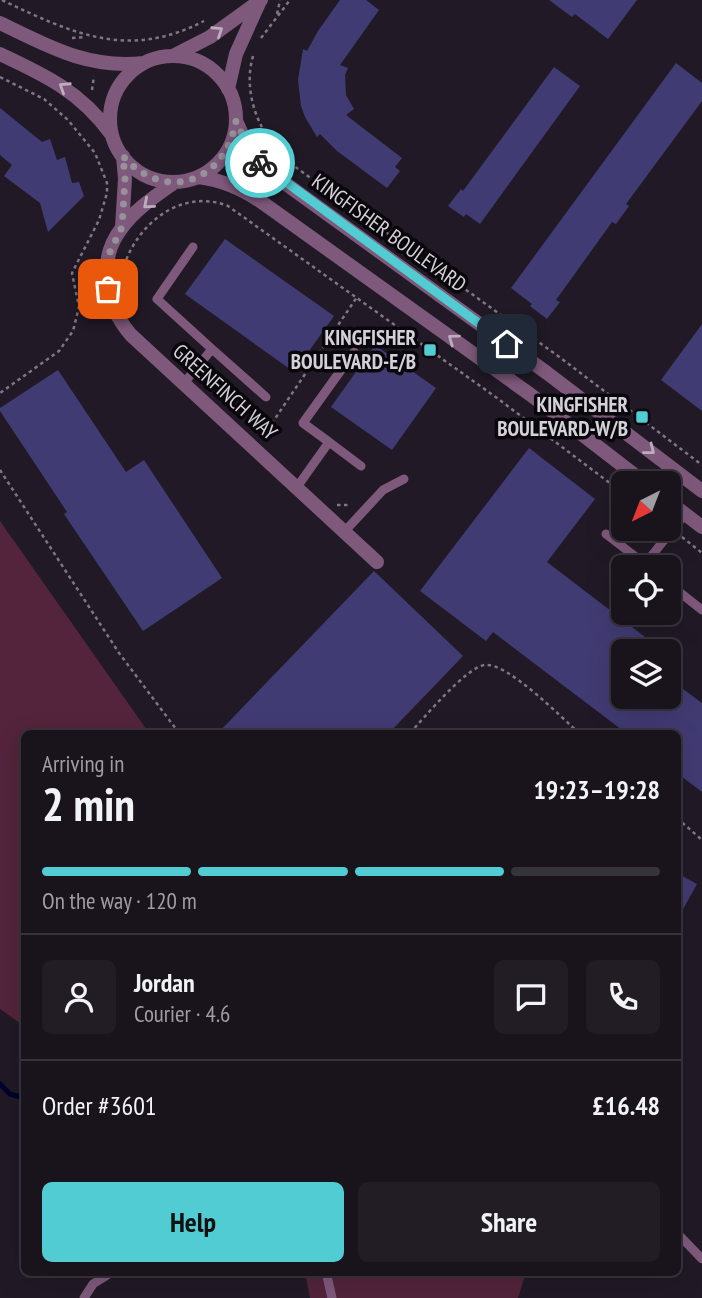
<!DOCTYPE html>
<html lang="en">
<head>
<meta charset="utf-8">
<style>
	:root { --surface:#19141c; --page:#221d25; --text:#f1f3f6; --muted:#9f9ea3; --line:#37333b; --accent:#51ccd2 }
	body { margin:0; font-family:"PT Sans Narrow",sans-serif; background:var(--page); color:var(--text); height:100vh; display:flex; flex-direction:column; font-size:26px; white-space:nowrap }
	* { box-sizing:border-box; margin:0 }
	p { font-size:23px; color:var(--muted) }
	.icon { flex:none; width:38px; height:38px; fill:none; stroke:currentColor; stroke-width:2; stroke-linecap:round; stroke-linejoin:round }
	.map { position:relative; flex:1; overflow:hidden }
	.details { position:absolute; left:21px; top:730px; width:660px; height:546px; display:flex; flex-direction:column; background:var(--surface); border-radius:10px; box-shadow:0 7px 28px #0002,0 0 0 2px var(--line) }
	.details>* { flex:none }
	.needle { width:46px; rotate:222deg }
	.fabs { position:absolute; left:611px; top:471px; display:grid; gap:14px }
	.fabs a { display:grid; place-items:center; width:70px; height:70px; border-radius:10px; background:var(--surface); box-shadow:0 7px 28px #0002,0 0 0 2px var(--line); font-size:35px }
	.pin { position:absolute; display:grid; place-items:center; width:60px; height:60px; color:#fff; margin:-30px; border-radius:14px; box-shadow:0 4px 10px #0006 }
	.courier { position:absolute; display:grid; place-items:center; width:70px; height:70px; margin:-35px; border:5px solid #51ccd2; border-radius:50%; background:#fff; color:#222; box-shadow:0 2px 9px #0007 }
	.headline em { font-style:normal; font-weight:600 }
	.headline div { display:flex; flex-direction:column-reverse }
	.headline { display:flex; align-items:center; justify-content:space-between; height:119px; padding:0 21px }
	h1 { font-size:46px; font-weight:600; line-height:52px }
	.bar { display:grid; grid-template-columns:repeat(4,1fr); gap:10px 7px; align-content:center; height:84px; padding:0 21px }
	.bar i { height:9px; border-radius:5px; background:var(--line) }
	.bar .selected { background:var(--accent) }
	.bar p { grid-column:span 4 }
	.line { display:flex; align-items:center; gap:18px; padding:0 21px; border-top:2px solid var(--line) }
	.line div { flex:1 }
	.round { display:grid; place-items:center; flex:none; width:74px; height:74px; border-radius:10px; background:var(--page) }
	.primary-button { display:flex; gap:14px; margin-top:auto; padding:14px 21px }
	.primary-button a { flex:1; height:80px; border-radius:10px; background:var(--accent); color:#111; font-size:28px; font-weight:600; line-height:80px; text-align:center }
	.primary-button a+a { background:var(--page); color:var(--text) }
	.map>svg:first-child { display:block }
	.green { fill:#53243b }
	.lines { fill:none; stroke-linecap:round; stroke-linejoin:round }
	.stream { stroke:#00002b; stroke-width:5 }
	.building { fill:#413b73 }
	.path { stroke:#7d7782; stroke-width:2.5; stroke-dasharray:3.5 3.5; stroke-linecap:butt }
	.lane { stroke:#7f597b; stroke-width:9 }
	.street { stroke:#7f597b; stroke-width:14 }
	.oneway { stroke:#bbadbe }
	.done { stroke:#96919b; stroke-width:7; stroke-dasharray:0 12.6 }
	.route { stroke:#51ccd2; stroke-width:9 }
	.poi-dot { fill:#51ccd2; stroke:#09070b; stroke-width:2.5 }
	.labels { text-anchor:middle; stroke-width:7; stroke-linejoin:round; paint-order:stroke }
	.street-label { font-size:21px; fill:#d5d1da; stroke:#09070b }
	.poi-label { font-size:21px; font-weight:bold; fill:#d5d1da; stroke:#09070b; text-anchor:end }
</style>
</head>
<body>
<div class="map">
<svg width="702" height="1298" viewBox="0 0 702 1298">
	<rect width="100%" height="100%" fill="#211a26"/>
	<!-- green -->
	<path class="green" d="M0 521 149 733H24V1026L0 1009Z
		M305 1272H526L518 1298H310Z"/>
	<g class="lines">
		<!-- stream -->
		<path class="stream" d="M0 1084 10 1094 24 1098"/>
	</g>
	<!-- building -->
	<path class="building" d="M340 0H366L379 10 340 65 348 68 345 75 346 95 354 109 346 115 402 158 395 167 400 171 387 188 337 151 320 134 317 137 305 117 301 106 298 80 303 49 307 51 318 31Z
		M549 0H637L608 39 575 14 572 17Z
		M676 63 702 83V101L626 204 629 206 616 224 612 222 556 300 560 302 547 319 530 306 532 304 511 288Z
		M554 67 580 86 480 224 466 214 464 217 448 206 461 189 463 191Z
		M0 108 42 142 50 139 57 160 65 157 72 183 79 182 84 196 48 232 40 203 4 176 12 165 0 155Z
		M225 239 334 316 294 372 185 294Z
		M702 324V411L661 380Z
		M375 345 436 388 392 450 331 407Z
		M58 370 126 472 144 460 222 578 143 631 64 514 67 512 0 411V408Z
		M529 448 595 499 547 562 645 637 634 651H623V696H668V678L702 703V792L677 773V733H626L493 632 486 641 420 591Z
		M374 571 463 656 389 733H218Z
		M677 873 697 884 677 920Z"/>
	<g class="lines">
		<!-- path -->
		<path class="path" d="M2 0C73 34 129 60 204 21
			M277 14 280 0
			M72 38 86 37
			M261 38 290 0
			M253 56C242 94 260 135 287 161L558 356 702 465
			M0 77 44 99 68 120 95 153 107 183V193L99 220 72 273 79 307 73 331 59 351 0 393
			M92 90 94 76
			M124 266C138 222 183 188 228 206L497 398 623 493
			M264 435 357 297
			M0 470 119 653 179 733
			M337 505H351
			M682 537 702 553
			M410 733C424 718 466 667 485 665 507 662 562 718 579 733
			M677 818 702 840"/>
		<!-- lane -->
		<path class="lane" d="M193 247 157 299 212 349
			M184 383 212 349 266 397
			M329 442 361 466
			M297 487 329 442 303 423 354 352
			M345 531 383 490 404 479
			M606 534 645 564 643 567
			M648 567 645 564 685 514
			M668 583 702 610
			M619 598 623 593
			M677 1233 702 1259
			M326 1272 332 1298
			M84 1298 93 1284 112 1272"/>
		<!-- street -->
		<path class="street" d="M0 23C48 46 87 69 143 63
			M0 54C45 75 81 92 111 134
			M173 56 210 37 261 0
			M110 119a63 63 0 1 1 126 0a63 63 0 1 1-126 0Z
			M228 89 236 54 259 3
			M236 121 250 151 264 168 547 373 702 491
			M198 177C223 180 243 189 263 203L531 395 645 483
			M175 182C157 195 134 210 121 229 96 262 106 306 131 335L377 562
			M122 227 125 179 123 156
			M668 501 702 527"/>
	</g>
	<!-- one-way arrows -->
	<defs><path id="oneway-chevron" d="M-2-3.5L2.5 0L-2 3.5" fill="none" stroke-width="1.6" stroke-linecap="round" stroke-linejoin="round" transform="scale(1.75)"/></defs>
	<g class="oneway">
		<use href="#oneway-chevron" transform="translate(218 31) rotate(-33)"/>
		<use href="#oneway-chevron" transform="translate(64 87) rotate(-147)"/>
		<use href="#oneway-chevron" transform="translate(148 204) rotate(139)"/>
		<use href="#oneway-chevron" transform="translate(453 339) rotate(-144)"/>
		<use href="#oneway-chevron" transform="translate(650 450) rotate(38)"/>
	</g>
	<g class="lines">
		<!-- done -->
		<path class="done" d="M108 289V256L122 227 125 179 123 156C165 204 226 182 236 121L250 151 260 163"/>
		<!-- route -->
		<path class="route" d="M260 163 507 344"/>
	</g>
	<!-- markers -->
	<g class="poi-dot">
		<rect x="423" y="343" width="14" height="14" rx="3.5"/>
		<rect x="635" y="410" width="14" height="14" rx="3.5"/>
	</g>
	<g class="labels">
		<!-- street labels -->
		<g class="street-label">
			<text transform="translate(389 233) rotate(36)" y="7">KINGFISHER BOULEVARD</text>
			<text transform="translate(225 392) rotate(42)" y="7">GREENFINCH WAY</text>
		</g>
		<!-- poi labels -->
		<g class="poi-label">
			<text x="416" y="345">KINGFISHER<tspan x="416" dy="24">BOULEVARD-E/B</tspan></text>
			<text x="628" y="412">KINGFISHER<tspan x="628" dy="24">BOULEVARD-W/B</tspan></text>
		</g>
	</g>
</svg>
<div class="fabs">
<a><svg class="needle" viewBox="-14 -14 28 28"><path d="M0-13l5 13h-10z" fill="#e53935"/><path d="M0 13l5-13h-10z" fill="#9f9ea3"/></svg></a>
<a><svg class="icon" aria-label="locate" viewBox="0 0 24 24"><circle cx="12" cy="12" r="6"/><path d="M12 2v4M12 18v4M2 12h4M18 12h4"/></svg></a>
<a><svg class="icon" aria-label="layers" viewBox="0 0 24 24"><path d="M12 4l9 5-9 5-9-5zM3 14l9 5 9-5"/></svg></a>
</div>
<div class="pin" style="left:108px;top:289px;background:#ea580c"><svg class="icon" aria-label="bag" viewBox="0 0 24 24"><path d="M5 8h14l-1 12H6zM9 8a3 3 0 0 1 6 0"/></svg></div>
<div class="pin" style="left:507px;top:344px;background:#1f2937"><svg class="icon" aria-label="home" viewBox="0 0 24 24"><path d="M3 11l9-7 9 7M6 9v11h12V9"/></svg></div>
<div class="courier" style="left:260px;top:163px"><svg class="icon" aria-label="bike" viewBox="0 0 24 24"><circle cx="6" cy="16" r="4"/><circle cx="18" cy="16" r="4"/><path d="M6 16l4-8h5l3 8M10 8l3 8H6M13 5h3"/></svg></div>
<section class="details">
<div class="headline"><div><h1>2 min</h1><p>Arriving in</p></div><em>19:23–19:28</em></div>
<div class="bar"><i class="selected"></i><i class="selected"></i><i class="selected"></i><i></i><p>On the way · 120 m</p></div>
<div class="line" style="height:126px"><a class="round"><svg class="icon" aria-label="person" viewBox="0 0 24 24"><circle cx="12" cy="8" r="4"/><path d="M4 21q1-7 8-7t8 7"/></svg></a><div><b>Jordan</b><p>Courier · 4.6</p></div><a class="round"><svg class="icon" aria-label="chat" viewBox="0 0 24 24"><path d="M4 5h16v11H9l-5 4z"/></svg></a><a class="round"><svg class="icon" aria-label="phone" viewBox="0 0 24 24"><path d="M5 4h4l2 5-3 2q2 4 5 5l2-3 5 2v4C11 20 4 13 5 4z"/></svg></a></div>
<div class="line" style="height:91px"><div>Order #3601</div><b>£16.48</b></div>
<div class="primary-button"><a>Help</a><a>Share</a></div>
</section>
</div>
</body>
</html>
